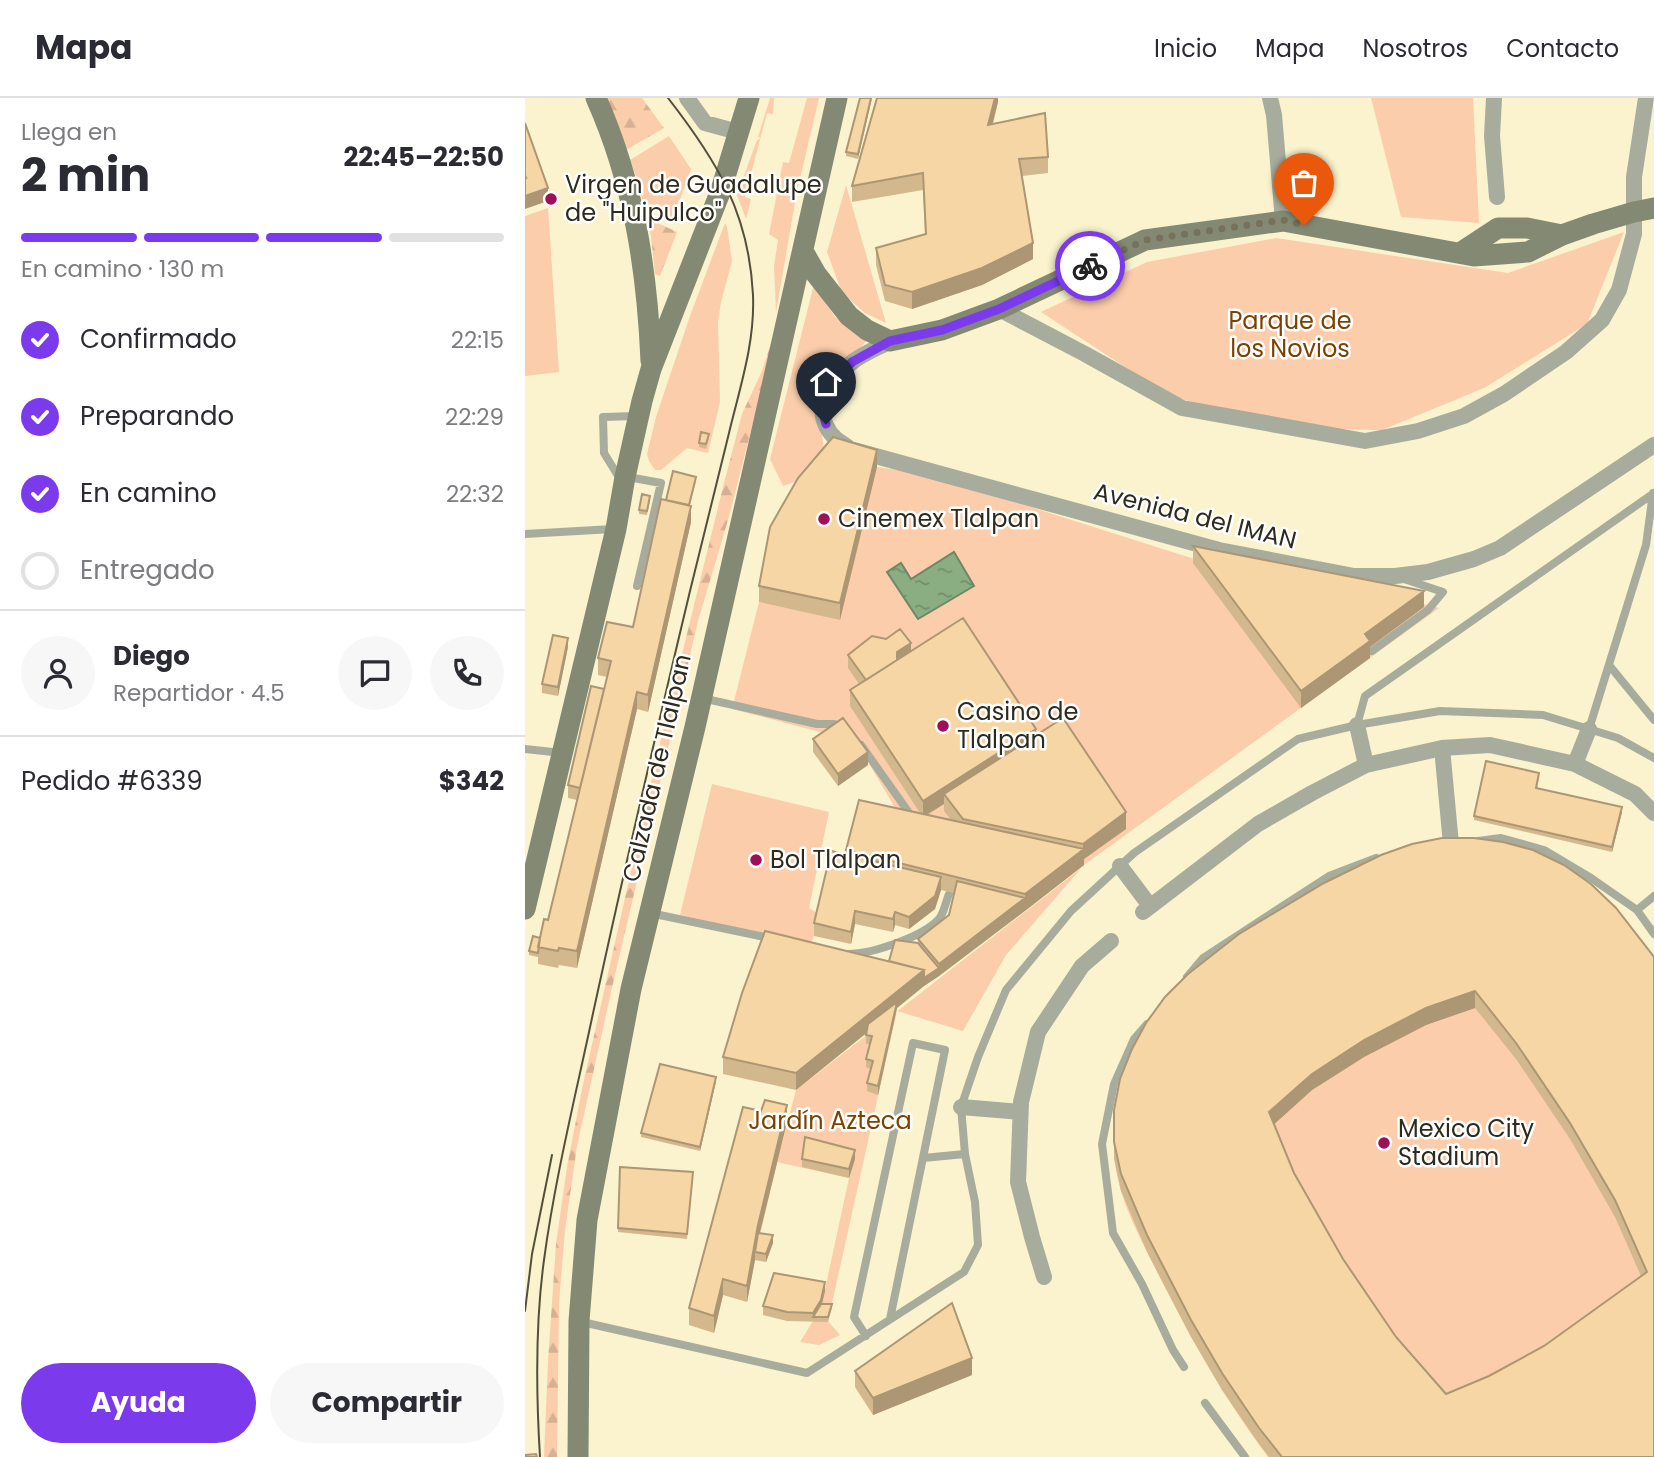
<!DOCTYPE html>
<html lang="es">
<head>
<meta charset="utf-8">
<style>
	:root { --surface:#fff; --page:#f7f7f7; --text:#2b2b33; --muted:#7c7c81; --line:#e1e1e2; --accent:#7c3aed }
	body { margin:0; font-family:Poppins,sans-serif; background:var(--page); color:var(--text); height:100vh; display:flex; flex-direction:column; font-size:26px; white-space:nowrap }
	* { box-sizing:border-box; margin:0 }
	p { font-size:23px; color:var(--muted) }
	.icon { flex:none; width:38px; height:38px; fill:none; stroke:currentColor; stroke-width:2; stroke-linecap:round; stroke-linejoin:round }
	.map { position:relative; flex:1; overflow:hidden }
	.panel { display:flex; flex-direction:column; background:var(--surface); width:525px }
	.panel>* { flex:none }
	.pin { position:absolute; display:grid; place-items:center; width:60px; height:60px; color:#fff; margin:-72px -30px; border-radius:50% 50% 50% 0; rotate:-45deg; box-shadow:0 0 7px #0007 }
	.pin .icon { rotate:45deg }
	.courier { position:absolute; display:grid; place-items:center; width:70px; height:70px; margin:-35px; border:5px solid #7c3aed; border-radius:50%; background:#fff; color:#222; box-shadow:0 2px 9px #0007 }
	.overview em { font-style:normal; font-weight:700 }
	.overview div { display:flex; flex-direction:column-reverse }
	.overview { display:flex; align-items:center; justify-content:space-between; height:119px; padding:0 21px }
	h1 { font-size:46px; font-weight:700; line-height:52px }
	.bar { display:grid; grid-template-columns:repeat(4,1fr); gap:10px 7px; align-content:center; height:84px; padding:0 21px }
	.bar i { height:9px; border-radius:5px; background:var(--line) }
	.bar .active { background:var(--accent) }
	.bar p { grid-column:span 4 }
	.line { display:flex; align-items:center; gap:18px; padding:0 21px; border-top:2px solid var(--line) }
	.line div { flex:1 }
	.round { display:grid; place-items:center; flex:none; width:74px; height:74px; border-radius:37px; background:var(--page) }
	ol { padding:0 21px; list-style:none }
	li { display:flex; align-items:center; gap:21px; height:77px }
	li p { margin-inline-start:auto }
	li .icon { padding:7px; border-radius:50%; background:var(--accent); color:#fff; stroke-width:4 }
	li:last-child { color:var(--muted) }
	li i { width:38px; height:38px; border:4px solid var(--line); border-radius:50% }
	.primary-button { display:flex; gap:14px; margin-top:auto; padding:14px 21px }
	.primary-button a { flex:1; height:80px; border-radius:42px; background:var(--accent); color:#fff; font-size:28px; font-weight:700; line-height:80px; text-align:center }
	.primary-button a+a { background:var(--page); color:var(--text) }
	header { display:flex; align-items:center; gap:42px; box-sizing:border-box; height:98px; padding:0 35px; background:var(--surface); border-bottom:2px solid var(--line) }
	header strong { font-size:33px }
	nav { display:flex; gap:38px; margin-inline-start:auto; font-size:24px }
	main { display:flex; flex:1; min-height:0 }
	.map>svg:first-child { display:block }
	.green { fill:#fbcdab }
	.forest { fill:url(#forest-firs) }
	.water { fill:url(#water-ripples); stroke:#6e8764; stroke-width:2 }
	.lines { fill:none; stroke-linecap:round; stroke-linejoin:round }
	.lane { stroke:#a7ac9c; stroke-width:8 }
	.street { stroke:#a7ac9c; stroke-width:16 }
	.secondary { stroke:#848973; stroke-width:21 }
	.tram { stroke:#534f3d; stroke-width:2 }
	.wall { fill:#d4b88d; fill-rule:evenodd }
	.shaded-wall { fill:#ac9673 }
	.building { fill:#f6d6a4; stroke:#ac9673; stroke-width:2; fill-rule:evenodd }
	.done { stroke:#75715b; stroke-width:7; stroke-dasharray:0 12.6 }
	.route { stroke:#7c3aed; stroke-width:9 }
	.poi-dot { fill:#9f0e58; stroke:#fff; stroke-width:2.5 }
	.labels { text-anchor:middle; stroke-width:5; stroke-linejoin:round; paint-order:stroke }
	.poi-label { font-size:24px; fill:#2e2b1d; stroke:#fff; text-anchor:start }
	.park-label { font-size:24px; fill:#7c4202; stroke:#fff }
	.street-label { font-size:24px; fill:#2e2b1d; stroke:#fff }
</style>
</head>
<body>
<header>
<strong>Mapa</strong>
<nav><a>Inicio</a><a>Mapa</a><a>Nosotros</a><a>Contacto</a></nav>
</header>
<main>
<section class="panel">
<div class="overview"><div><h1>2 min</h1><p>Llega en</p></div><em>22:45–22:50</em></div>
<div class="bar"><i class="active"></i><i class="active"></i><i class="active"></i><i></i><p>En camino · 130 m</p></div>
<ol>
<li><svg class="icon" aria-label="check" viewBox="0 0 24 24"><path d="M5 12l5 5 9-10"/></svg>Confirmado<p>22:15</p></li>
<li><svg class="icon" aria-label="check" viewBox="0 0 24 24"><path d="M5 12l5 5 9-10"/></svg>Preparando<p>22:29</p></li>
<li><svg class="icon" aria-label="check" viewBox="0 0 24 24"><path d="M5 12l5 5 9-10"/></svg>En camino<p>22:32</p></li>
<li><i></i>Entregado</li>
</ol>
<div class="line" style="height:126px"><a class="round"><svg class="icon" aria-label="person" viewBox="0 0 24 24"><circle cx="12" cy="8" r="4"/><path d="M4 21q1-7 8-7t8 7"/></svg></a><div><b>Diego</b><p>Repartidor · 4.5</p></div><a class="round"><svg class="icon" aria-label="chat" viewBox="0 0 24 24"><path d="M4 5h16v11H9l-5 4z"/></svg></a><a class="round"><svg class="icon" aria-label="phone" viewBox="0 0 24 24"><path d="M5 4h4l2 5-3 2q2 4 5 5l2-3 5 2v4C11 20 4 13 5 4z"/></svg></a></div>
<div class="line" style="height:91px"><div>Pedido #6339</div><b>$342</b></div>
<div class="primary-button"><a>Ayuda</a><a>Compartir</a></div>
</section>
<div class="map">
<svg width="1129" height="1359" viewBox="0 0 1129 1359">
	<defs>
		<pattern id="forest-firs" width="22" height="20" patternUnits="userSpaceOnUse" patternTransform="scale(1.75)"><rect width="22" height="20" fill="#fbcdab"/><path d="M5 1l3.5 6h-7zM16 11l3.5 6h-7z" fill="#d7b093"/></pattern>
		<pattern id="water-ripples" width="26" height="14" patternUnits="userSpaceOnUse" patternTransform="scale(1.75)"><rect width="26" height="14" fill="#8aae82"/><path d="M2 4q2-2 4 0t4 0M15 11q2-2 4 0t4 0" fill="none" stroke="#718e6a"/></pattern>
	</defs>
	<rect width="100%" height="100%" fill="#faf3ce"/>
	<!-- green -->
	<path class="green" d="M245 0H249L248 16 242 15 220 99 226 101 221 121 212 97 232 42H234L235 39H233Z
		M282 0H294L272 93 251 214 249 168 253 142 244 136 258 64 264 65Z
		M846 0H948L954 125 876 119Z
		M144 38 166 71 148 121 119 109 113 84 105 62Z
		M321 87 361 225 340 215 317 195 302 154Z
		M23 110 34 274 0 278V118Z
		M200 125 202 129 207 163 196 204 193 224 195 304 183 355 162 350 136 372H130L124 363 122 356 131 319 165 218Z
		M1099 134 1062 226 959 290 857 332 750 330 641 296 516 214 622 164 751 140 983 175Z
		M289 186 310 219 342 242 292 304 299 351 277 381 258 388 245 361Z
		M352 369 402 376 685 466 796 480 914 510 559 767 481 857 438 933 372 913 303 1223 315 1237 294 1247 275 1244 296 1210 324 1080 252 1064 271 992 559 768 382 730 323 630 295 634 207 611 234 504 315 521Z
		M187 686 304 714 284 810 294 816 289 838 285 847 155 817Z
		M1110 850 1129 1359H743C700 1302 665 1239 633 1176 620 1149 604 1121 596 1093 586 1061 589 1030 595 998Z"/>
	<!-- forest -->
	<path class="forest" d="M79 0H117L139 30 101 52Z
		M122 120 152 134 135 178 130 176 126 138Z
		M247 242 240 279 203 422 173 523 86 894 52 1048 40 1132 34 1204 32 1359H19L23 1263 31 1146 42 1069 57 991 132 658 199 385 217 316 237 273Z"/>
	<!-- water -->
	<path class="water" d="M429 454 449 488 393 521 362 474 376 465 386 481Z"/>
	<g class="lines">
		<!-- lane -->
		<path class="lane" d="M103 379 136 385 112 488
			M95 381 79 355 78 319 111 318
			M0 436 88 431
			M847 553 903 512 918 494 879 481
			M1084 567 1129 622
			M177 600 292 626H308L318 628
			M832 627 840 598 1129 395
			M1064 631 1121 447 1128 395
			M336 647 387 719
			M0 651 37 655
			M953 743 976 740 1019 752 1066 780 1112 812 1129 836
			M1112 812 1129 798
			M125 815 249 841
			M323 856C346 856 398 839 414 821 419 815 421 803 424 796
			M662 879 678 860 804 778 851 760
			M622 926 609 941 589 986 577 1046 588 1135 617 1186 648 1252 659 1269
			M398 1060 440 1056
			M57 1224 282 1275 439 1174 453 1147 450 1104 440 1056 436 1009 453 959 481 892 546 813 609 755 773 641 832 627 915 613 1018 617 1093 640 1129 660
			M341 1238 329 1219 388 945 420 952 365 1221
			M680 1305 720 1359"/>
		<!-- street -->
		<path class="street" d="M162 0 180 25 213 34
			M745 0 749 17 758 123
			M969 0 967 38 972 99
			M474 211 560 256 657 310 840 343 893 333 939 318 979 296 1041 254 1077 222 1094 192 1109 136V79L1121 0
			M365 243C353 250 337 256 326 265 302 284 284 315 311 341 315 344 320 347 325 351L694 452 829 478H870L903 474 949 461 975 450 1129 347
			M832 627 841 667
			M917 650 927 757
			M1050 666 1064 631
			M595 768 625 808
			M618 814 733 726 787 695 841 667 917 650 965 647 1050 666 1110 696 1129 715
			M436 1009 495 1014
			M519 1179 507 1139 493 1084 496 1004 513 934 557 868 586 843"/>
		<!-- secondary -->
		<path class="secondary" d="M71 0C109 85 122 171 126 263
			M278 153 291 176 324 218 342 232 365 243 417 232 474 211 620 142 758 123 949 158 1003 154 1037 137 1068 126 1109 114 1129 110
			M935 155 973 130H1002L1037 137
			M0 811 91 431 100 379 117 303 126 271 196 92 224 0
			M53 1359 54 1223 62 1122 106 891 170 629 312 0"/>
		<!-- tram -->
		<path class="tram" d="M0 1213 7 1156 27 1057
			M15 1359C11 1294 10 1227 19 1162 30 1080 50 1000 67 920 98 777 131 635 165 493 178 440 191 388 204 335 215 289 230 245 228 197 224 115 192 63 143 0"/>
	</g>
	<!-- wall -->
	<path class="wall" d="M335 0 333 61 321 58V54Z
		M473 0V4L468 26 523 59V75L497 78 508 161 457 187 387 211 360 203 351 167V150L400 136 398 92 327 104V88Z
		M184 340 181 351 174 349V345Z
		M352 369 315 522 234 504V488Z
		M171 383 165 407 166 424 123 614 112 611 52 870 34 867 33 870 13 866V859L4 857V853L15 840 23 822 52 702 43 700V687L79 591 82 579 73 577V560L108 529 141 402Z
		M125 402 122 417 114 416V412Z
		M668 448 899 509 845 549V560L776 610 668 465Z
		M43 549 33 598 17 595V586Z
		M386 553 511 637 601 731 559 761V767L414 878 399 888 372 910 353 997 342 993V985L345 971 341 969V961L345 946H341V935L271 992 198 976V959L364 863 393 845V841L424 817 429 795 416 792 410 811 384 831 370 827 368 834 330 826 326 846 289 838V825L321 756V752L395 715 325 608V592L334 586 323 570V557ZM419 706V713L426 722 402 717Z
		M288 641 343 667 313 688 288 654Z
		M1014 680 1012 690 1097 714 1087 754 949 722V718Z
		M1110 834 1129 1359H744L734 1346 697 1292 666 1239 622 1154 596 1093 589 1061V1012ZM950 910 991 961 1045 1041 1090 1119 1116 1178 1019 1248 964 1278 921 1296 871 1239 818 1161 769 1075 749 1026 787 992 839 959 901 927Z
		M191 983 175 1053 116 1039V1035Z
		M262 1024 235 1136 248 1145 241 1164 230 1162 222 1204 198 1197 189 1235 164 1227V1210Z
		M277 1061H330L324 1080 277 1069Z
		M95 1069 168 1078 162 1141 93 1134Z
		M300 1193 297 1206 307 1210 303 1224 262 1223 238 1217V1208Z
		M330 1273 447 1277 348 1317 330 1289Z"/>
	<!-- shaded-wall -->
	<path class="shaded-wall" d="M346 0H347L333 61V56Z
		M470 0H473V4L463 43V27Z
		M23 90V103L0 111V98Z
		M508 145V161L457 187 387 211V194Z
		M352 352V369L315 522V505Z
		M166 408V424L123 614V597Z
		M899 493V509L845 549V560L776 610V593L840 536Z
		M43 540V549L33 598V589Z
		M386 545V558L371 579 372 554Z
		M112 594V611L52 870V853Z
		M511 631V647L419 696V706L398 719V703Z
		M343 654V667L313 688V676Z
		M1097 709V714L1087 754V749Z
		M601 714V731L559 761V767L500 813V796L558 752V746Z
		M416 779V792L410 811 384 831V819Z
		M500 800V813L414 878 399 888 372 910 353 997V988L370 912 271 992V975L399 872 414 870V866Z
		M330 813V826L326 846V834Z
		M370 814V827L368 834V821Z
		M950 893V910L901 927 839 959 787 992 744 1031V1014L787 976 839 942 901 910Z
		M191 979V983L175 1053V1049Z
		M262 1007V1024L230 1154V1162L222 1204V1188L233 1127Z
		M330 1052V1061L324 1080V1071Z
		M248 1137V1145L241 1164V1156Z
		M198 1181V1197L189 1235V1218Z
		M300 1184V1193L296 1210 288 1219V1215Z
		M447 1260V1277L348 1317V1300Z"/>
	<!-- building -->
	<path class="building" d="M335 0H346L333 56 321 54Z
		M352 0H470L463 27 520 15 523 59 494 61 508 145 457 170 387 194 360 187 351 150 401 136 398 75 327 88Z
		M0 25 23 90 0 98V80H1L0 77Z
		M176 334 184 336 181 346 174 345Z
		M308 339 352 352 315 505 234 488 245 429 273 380Z
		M148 373 171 379 164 407 141 402Z
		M117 396 125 398 122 413 114 412Z
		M136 401 166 408 123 597 112 594 52 853 34 850 33 853 13 849 19 821 23 822 86 563 73 560 82 524 108 529Z
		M668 448 899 493 840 536 845 543 776 593Z
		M438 520 511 631 398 703 325 592Z
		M375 531 386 545 372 554V562L341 582 323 557 347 538 361 541Z
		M28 537 43 540 33 589 17 586Z
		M66 588 79 591 55 690 43 687Z
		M318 620 343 654 313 676 288 641Z
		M538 620 601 714 558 746 438 721 419 696Z
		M961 663 1014 675 1011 690 1097 709 1087 749 949 718Z
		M334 702 559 751 500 796 321 752Z
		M917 740H949L978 744 1008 752 1039 767 1066 786 1091 810 1129 859V1359H757L734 1330 697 1275 666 1222 622 1137 596 1076 589 1044V1012L595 981 607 951 621 925 640 899 663 876 714 836 799 785 856 757 887 746ZM950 893 991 945 1045 1025 1090 1102 1122 1174 1019 1248 964 1278 921 1296 871 1239 818 1161 769 1075 744 1014 787 976 839 942 901 910Z
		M306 753 416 779 410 798 384 819 370 814 368 821 330 813 326 834 289 825Z
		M432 783 500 800 414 866 393 841 424 817Z
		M240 833 399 872 271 975 198 959 217 895Z
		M8 838 15 840 13 855 4 853Z
		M370 842 393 845 414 870 399 880V872L364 863Z
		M372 904 353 988 342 985 348 963 341 961 347 938 341 937 343 926Z
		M135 966 191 979 175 1049 116 1035Z
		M240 1002 262 1007 233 1127 222 1188 198 1181 189 1218 164 1210 218 1009 236 1013Z
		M280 1039 330 1052 324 1071 277 1061Z
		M95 1069 168 1074 162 1136 93 1130Z
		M233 1135 248 1137 241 1156 230 1154Z
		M249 1175 300 1184 296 1202 288 1215 262 1214 238 1208Z
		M427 1205 447 1260 348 1300 330 1273Z
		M296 1206H307L303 1219H288Z
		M11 1356 12 1359H0V1357Z"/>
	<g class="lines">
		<!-- done -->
		<path class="done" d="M565 168 620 142 758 122 779 127"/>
		<!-- route -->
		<path class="route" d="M301 326 297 311 299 298 311 280 327 264 365 243 417 232 474 211 565 168"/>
	</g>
	<!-- markers -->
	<g class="poi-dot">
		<circle cx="26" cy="101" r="7"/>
		<circle cx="299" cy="421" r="7"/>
		<circle cx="418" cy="628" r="7"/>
		<circle cx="231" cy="762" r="7"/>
		<circle cx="859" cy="1045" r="7"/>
	</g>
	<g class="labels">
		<!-- poi labels -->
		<g class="poi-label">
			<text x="40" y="95">Virgen de Guadalupe<tspan x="40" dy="28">de "Huipulco"</tspan></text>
			<text x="313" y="429">Cinemex Tlalpan</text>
			<text x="432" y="622">Casino de<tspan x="432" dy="28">Tlalpan</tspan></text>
			<text x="245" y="770">Bol Tlalpan</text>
			<text x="873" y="1039">Mexico City<tspan x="873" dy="28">Stadium</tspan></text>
		</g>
		<!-- park labels -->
		<g class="park-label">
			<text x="765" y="231">Parque de<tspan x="765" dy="28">los Novios</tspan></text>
			<text x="305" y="1031">Jardín Azteca</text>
		</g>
		<!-- street labels -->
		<g class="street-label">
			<text transform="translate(670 418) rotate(14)" y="8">Avenida del IMAN</text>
			<text transform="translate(132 670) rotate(-77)" y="8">Calzada de Tlalpan</text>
		</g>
	</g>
</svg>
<div class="pin" style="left:779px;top:127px;background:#ea580c"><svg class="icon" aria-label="bag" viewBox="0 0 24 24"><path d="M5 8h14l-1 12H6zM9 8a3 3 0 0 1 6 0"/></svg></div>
<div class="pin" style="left:301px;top:326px;background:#1f2937"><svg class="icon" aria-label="home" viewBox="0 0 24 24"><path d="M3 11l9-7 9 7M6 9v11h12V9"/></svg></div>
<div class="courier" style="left:565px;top:168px"><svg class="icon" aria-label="bike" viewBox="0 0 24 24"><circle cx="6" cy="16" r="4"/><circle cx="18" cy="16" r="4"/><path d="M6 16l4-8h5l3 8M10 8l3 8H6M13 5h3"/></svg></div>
</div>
</main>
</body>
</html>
